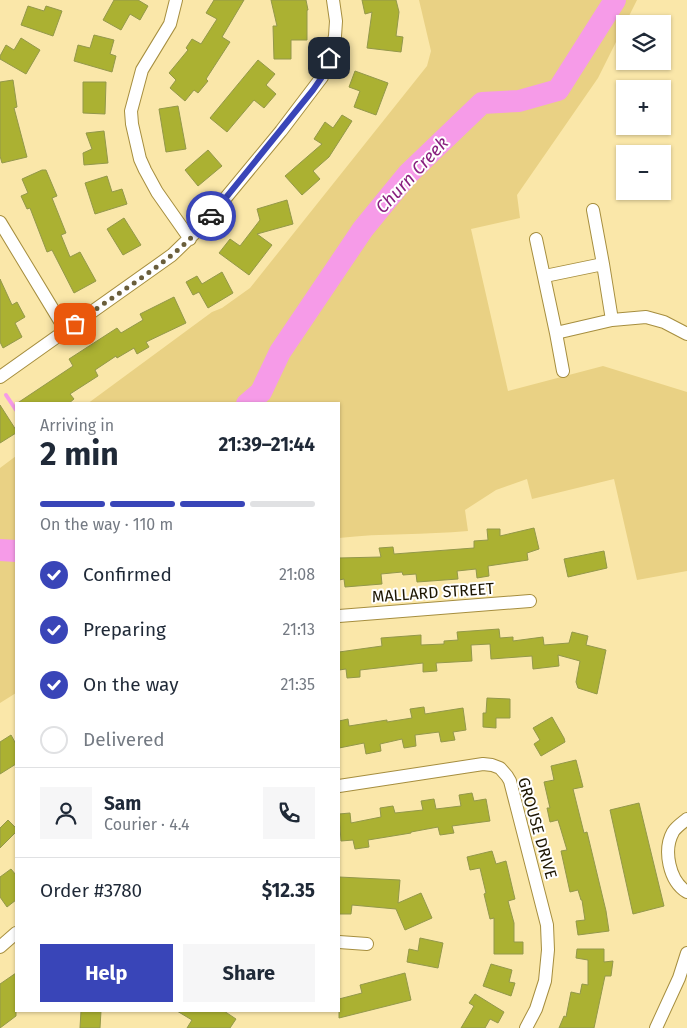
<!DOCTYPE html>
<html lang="en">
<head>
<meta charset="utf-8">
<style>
	:root { --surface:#fff; --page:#f6f6f7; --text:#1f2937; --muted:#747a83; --line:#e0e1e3; --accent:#3945b8 }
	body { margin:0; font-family:"Fira Sans",sans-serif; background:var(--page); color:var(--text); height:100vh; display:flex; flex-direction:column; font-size:19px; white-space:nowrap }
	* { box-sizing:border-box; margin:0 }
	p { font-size:16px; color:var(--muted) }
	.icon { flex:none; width:28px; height:28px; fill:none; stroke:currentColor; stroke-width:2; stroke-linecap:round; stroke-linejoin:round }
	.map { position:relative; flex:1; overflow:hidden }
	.side { position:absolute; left:15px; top:402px; width:325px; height:610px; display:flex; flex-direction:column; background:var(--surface); border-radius:0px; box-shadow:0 1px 4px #0004 }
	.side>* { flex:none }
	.controls { position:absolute; left:616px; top:15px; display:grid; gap:10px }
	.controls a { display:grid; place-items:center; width:55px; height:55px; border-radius:0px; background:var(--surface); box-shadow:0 1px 4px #0004; font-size:25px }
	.pin { position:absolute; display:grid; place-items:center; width:42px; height:42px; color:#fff; margin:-21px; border-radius:10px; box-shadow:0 2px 8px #0006 }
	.courier { position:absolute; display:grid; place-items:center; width:50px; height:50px; margin:-25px; border:4px solid #3945b8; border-radius:50%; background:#fff; color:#222; box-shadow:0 1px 6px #0007 }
	.overview em { font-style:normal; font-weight:700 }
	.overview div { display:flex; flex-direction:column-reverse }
	.overview { display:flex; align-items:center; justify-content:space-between; height:85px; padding:0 25px }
	h1 { font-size:32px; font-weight:700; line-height:38px }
	.bar { display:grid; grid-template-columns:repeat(4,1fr); gap:8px 5px; align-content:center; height:60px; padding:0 25px }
	.bar i { height:6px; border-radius:4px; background:var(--line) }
	.bar .current { background:var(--accent) }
	.bar p { grid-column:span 4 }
	.line { display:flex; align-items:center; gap:12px; padding:0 25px; border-top:1px solid var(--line) }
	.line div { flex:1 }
	.round { display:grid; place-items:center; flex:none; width:52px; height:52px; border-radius:0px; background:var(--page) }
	ol { padding:0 25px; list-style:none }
	li { display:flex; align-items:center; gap:15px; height:55px }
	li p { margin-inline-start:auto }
	li .icon { padding:5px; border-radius:50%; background:var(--accent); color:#fff; stroke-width:4 }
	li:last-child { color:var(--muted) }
	li i { width:28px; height:28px; border:2px solid var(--line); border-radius:50% }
	.action { display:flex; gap:10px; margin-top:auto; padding:10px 25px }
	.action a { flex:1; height:58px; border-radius:0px; background:var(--accent); color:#fff; font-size:20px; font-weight:700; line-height:58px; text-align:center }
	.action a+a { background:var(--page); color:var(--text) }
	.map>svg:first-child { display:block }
	.green { fill:#e9d184 }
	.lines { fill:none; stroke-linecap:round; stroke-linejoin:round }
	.stream { stroke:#f69be8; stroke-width:4 }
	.river { stroke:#f69be8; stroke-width:22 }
	.building { fill:#abb132; stroke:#93984a }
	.minor-casing { stroke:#a68e3f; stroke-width:14 }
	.minor { stroke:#fff; stroke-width:12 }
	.done { stroke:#6a5e3b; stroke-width:5; stroke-dasharray:0 9 }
	.route { stroke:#3945b8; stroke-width:6 }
	.labels { text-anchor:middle; stroke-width:4; stroke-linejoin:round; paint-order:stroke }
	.street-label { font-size:16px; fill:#1c1500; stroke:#fff }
	.water-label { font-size:18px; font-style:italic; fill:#89207f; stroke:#fff }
</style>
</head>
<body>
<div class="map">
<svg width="687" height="1028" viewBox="0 0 687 1028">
	<rect width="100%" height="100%" fill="#fae7a9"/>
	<!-- green -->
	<path class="green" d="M419 0H637L598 78 517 195 520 218 471 229 508 391 603 366 687 392V571L637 580 614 479 532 499 527 479 496 490 465 510 468 531C425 535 382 533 339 538V404H87L212 312 222 308 250 288 427 66 431 51Z
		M16 456V693L0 703V468Z"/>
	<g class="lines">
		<!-- stream -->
		<path class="stream" d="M6 395 16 410"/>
		<!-- river -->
		<path class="river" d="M247 404 261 392 280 352 363 229 408 174 482 103 519 101 558 90 615 0
			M0 550 16 551"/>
	</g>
	<!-- building -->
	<path class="building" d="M114 0H138L148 6 140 20 130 14 121 30 103 20Z
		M214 0H244L222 37 230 42 206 79 208 81 198 93 194 90 185 101 170 88 176 80 169 73 188 50 186 48 192 39 201 44 217 19 206 13Z
		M271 0H306L308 10H307V40H291V59H274L273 26H277Z
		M362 0H396L399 12 396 36 403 37 401 52 367 48 372 12 365 14Z
		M28 6 44 11 46 6 62 11 53 36 21 25Z
		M94 35 114 40 110 54 116 56 112 72 74 61 78 45 90 48Z
		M21 38 40 50 26 74 0 59V56L6 45 14 50Z
		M258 60 275 74 266 85 276 94 264 108 254 100 227 132 210 118Z
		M355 71 388 83 376 115 354 107 360 91 349 87Z
		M13 80 17 107 14 108 27 157 2 163 0 156V82Z
		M83 82H106L105 114 83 113Z
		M178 106 186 149 166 152 159 109Z
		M342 115 352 121 329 157 313 171 320 179 302 195 285 176 322 144 314 139 325 122 333 128Z
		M104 131 108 163 84 165 83 153 92 149 86 133Z
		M208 150 222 166 198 186 185 170Z
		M42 170H46L57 196 52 198 66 233 61 235 70 257 80 252 96 281 74 293 52 250 47 252 30 208 27 209 21 196 28 193 22 179Z
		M107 176 112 192 122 189 127 204 95 214 85 183Z
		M287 200 293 224 257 234 272 245 249 275 219 253 230 239 240 246 260 220 257 209Z
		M124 218 141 245 123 255 107 229Z
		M222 272 233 293 208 308 199 292 193 295 186 282 197 276 202 284Z
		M0 279 12 305 17 302 25 317 15 323 22 337 3 348 0 342Z
		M174 297 186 323 146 342 149 347 137 354 134 348 117 358 116 356 95 370 98 376 70 394 74 399 68 404H16L73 366 69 359 117 328 121 333 143 320 140 314Z
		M0 405 16 430V433L0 443Z
		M534 528 539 549 527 553 528 560 488 566 489 576 477 578 476 569 457 571 458 579 417 582 416 574 403 575 402 572 381 574 382 584 345 587 344 579 339 580V558L381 557 379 548 393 547 394 554 474 548V541L488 540 487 529H500V536Z
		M604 551 607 568 568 577 564 559Z
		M499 629 500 638 513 637V641L543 637 544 645 569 643 572 632 588 636 586 645 606 650 597 694 578 688 576 682 580 661 558 655 559 666 533 669 532 656 491 659 490 644 471 645 472 661 436 663 437 671 423 672V663L360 670V677L347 678 346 669 339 670V652L382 646 381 638 421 635V645L444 644V641L458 640 457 632Z
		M487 698 510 699V718H496V728L483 727V713H486Z
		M424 707 425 714 463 708 466 730 453 732 455 740 441 742 439 732 415 735 416 746 404 748 402 739 380 744 381 751 366 754 364 743 339 748V721L348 719 349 726 387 720V722L412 718 410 709Z
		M552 717 564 738 565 742 541 756 534 744 540 740 533 728Z
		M11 735 16 744V764L0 774V742Z
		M576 760 583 787 573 789 584 833 587 832 606 911 609 931 578 935 576 921 585 920 582 900H581L578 890 570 892 561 851 567 850 558 820 550 822 547 808H550L544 782 554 780 551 766Z
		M472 793 474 801 486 799 490 821 452 826 454 833 440 835 438 827 411 832V833L368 840 369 847 355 849 353 840 341 841 339 814 350 813 351 823 381 817 380 808 393 806 395 813 423 810 421 801 434 799 436 809 461 806 459 795Z
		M639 803 664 906 633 914 610 810Z
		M8 820 16 828V832L0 848V828Z
		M492 851 496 864 506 861 515 899 508 901 514 923V942H523V954H494V918L490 919 484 894 486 893 480 868 470 870 467 857Z
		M11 869 16 875V900L7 907 0 897V877Z
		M339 877 400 880 398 903 421 893 432 918 405 930 396 909 352 905 351 914H339Z
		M420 938 443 943 438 968 407 962 409 949 418 951Z
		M577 949H604V962L613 961 611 976H605L594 1028H559L564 1016 566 1017 571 992 580 994 582 984 588 985V960L576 958Z
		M491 964 512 970 509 982 515 983 511 996 483 986Z
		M16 973V1016L0 1028V984Z
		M405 973 411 1000 339 1018V999L362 993 360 985Z
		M475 994 504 1012 498 1023 490 1019 485 1028H461L474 1006 469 1003Z
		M81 1011H101L100 1028H80Z
		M177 1011H224L236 1019 230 1028H187L192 1020Z"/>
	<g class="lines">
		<defs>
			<path id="minor" d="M176 0 170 24 142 70 131 111 132 124 140 159 145 170 157 192 190 239
				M0 222 66 331
				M536 239 556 333
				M603 264 612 320
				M545 276 603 264 593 210
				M563 371 556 333 612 320 646 317 664 322 687 334
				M0 377 172 255 204 224 281 131 322 77 329 58 335 36 336 21 333 0
				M339 616 530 601
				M339 786 483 764 492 765 500 768 507 776 510 781 547 925 548 950 545 981 536 1009 526 1028
				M687 819C682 823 676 827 673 832 663 850 669 881 687 892
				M339 942 367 944
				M0 947 16 933
				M656 1028 679 978 687 953"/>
		</defs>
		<!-- minor casing -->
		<use href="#minor" class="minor-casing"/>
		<!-- minor -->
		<use href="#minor" class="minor"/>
	</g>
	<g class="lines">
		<!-- done -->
		<path class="done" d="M75 324C121 290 175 261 211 216"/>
		<!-- route -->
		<path class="route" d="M211 216 313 90 322 77 329 58"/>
	</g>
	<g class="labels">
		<!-- street labels -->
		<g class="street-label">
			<text transform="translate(433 592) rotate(-4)" y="6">MALLARD STREET</text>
			<text transform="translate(538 828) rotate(74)" y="6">GROUSE DRIVE</text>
		</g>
		<!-- water labels -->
		<g class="water-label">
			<text transform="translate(412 175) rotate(-47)" y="6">Churn Creek</text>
		</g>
	</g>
</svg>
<div class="controls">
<a><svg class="icon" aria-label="layers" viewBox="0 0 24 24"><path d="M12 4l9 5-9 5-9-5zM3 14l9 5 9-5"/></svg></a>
<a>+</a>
<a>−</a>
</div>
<div class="pin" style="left:75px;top:324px;background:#ea580c"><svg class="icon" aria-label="bag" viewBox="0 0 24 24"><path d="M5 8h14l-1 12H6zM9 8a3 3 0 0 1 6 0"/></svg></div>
<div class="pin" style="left:329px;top:58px;background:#1f2937"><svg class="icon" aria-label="home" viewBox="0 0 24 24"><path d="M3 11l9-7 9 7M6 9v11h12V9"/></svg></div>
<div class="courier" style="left:211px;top:216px"><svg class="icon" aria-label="car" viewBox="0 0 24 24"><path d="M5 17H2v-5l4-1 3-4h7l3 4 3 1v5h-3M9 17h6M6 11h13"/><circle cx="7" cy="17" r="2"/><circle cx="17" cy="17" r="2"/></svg></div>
<section class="side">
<div class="overview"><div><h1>2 min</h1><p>Arriving in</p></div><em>21:39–21:44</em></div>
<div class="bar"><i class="current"></i><i class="current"></i><i class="current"></i><i></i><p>On the way · 110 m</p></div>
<ol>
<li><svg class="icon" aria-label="check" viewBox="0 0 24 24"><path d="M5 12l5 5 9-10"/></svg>Confirmed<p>21:08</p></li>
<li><svg class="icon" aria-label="check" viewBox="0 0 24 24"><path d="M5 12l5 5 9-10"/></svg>Preparing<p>21:13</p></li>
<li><svg class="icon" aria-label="check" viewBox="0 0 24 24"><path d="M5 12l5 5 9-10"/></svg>On the way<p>21:35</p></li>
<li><i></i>Delivered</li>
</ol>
<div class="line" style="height:90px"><a class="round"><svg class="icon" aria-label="person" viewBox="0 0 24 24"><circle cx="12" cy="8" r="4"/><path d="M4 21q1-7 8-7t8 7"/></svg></a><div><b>Sam</b><p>Courier · 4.4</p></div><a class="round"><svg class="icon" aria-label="phone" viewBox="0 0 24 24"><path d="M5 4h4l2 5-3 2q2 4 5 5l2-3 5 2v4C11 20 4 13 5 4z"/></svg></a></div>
<div class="line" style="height:65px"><div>Order #3780</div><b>$12.35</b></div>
<div class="action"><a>Help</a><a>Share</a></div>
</section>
</div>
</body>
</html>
